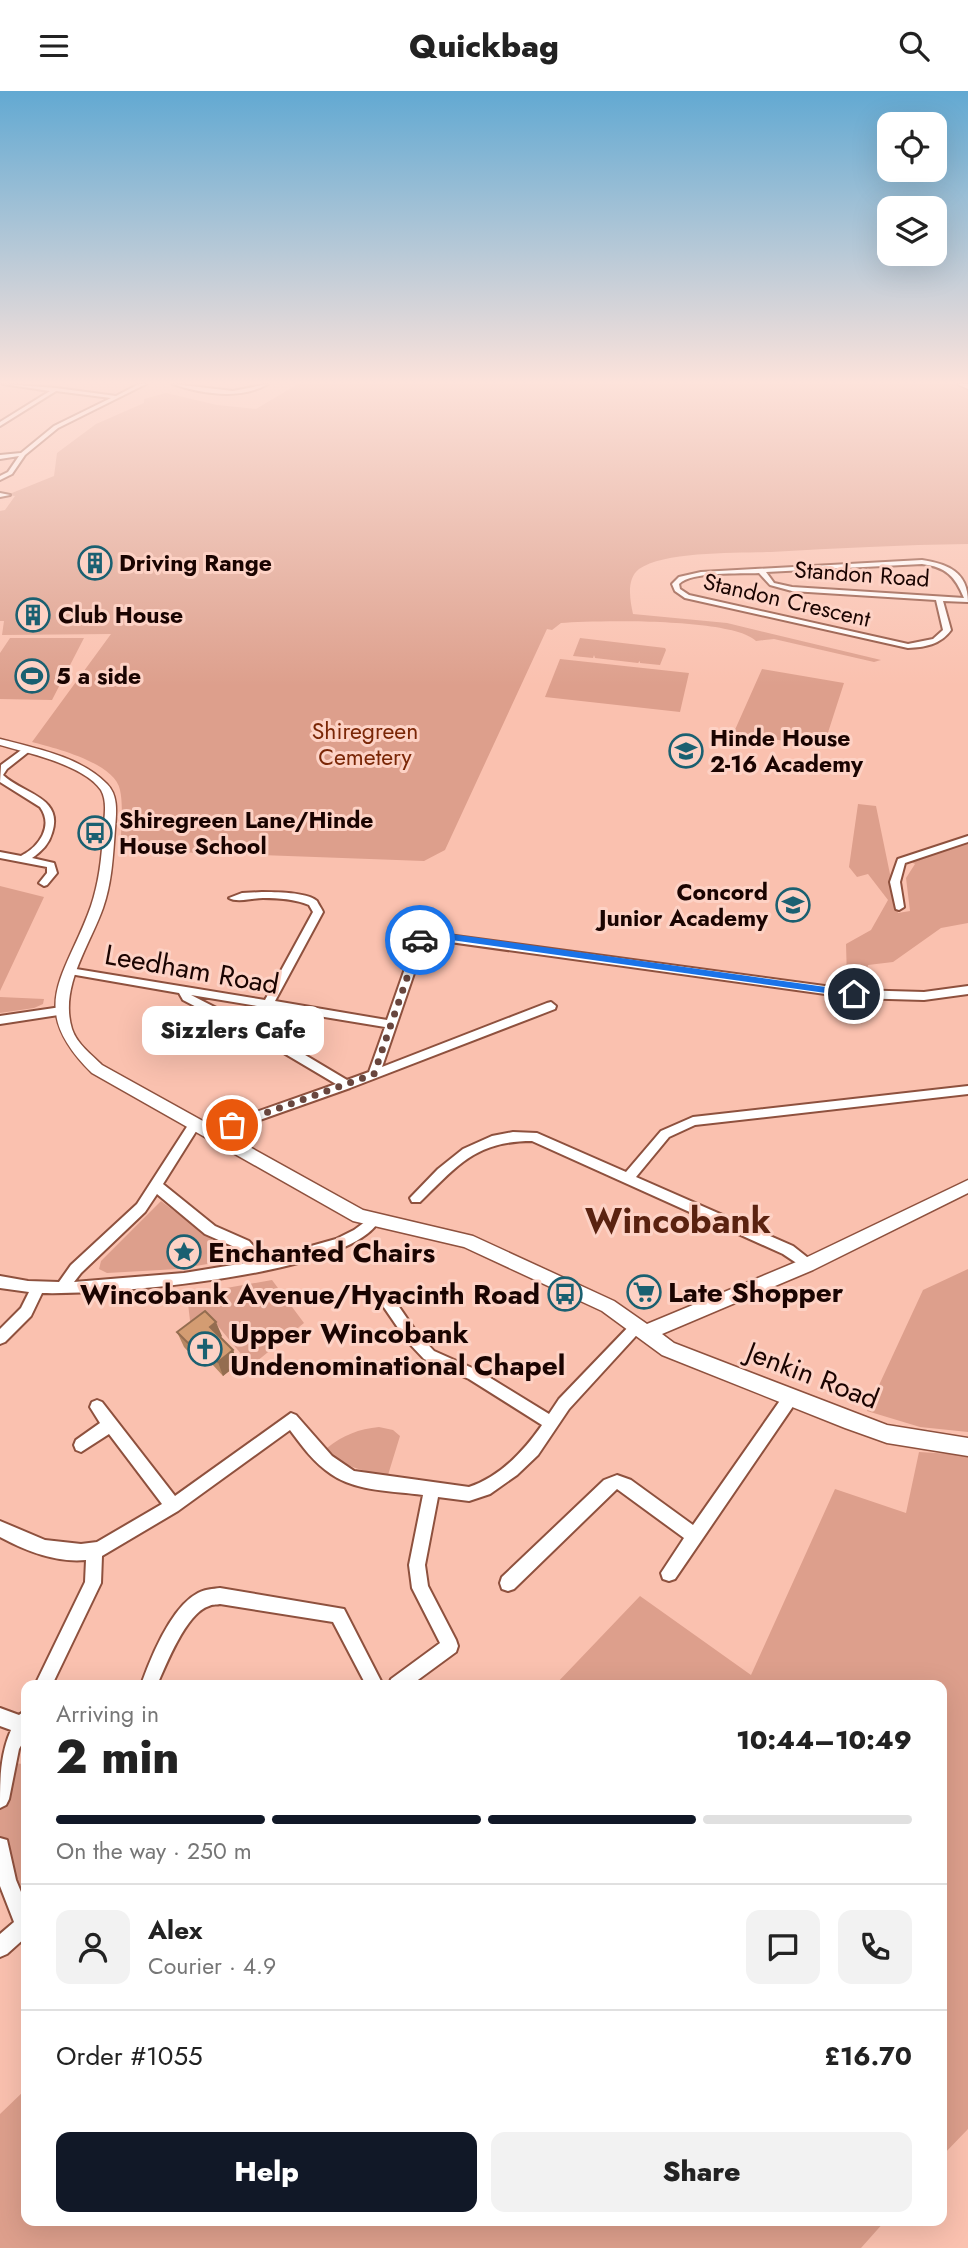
<!DOCTYPE html>
<html lang="en">
<head>
<meta charset="utf-8">
<style>
	:root { --surface:#fff; --page:#f2f2f2; --text:#222; --muted:#767676; --line:#e0e0e0; --accent:#111827 }
	body { margin:0; font-family:Jost,sans-serif; background:var(--page); color:var(--text); height:100vh; display:flex; flex-direction:column; font-size:26px; white-space:nowrap }
	* { box-sizing:border-box; margin:0 }
	p { font-size:23px; color:var(--muted) }
	.icon { flex:none; width:38px; height:38px; fill:none; stroke:currentColor; stroke-width:2; stroke-linecap:round; stroke-linejoin:round }
	.map { position:relative; flex:1; overflow:hidden }
	.panel { position:absolute; left:21px; top:1589px; width:926px; height:546px; display:flex; flex-direction:column; background:var(--surface); border-radius:14px; box-shadow:0 7px 28px #0002 }
	.panel>* { flex:none }
	.tools { position:absolute; left:877px; top:21px; display:grid; gap:14px }
	.tools a { display:grid; place-items:center; width:70px; height:70px; border-radius:14px; background:var(--surface); box-shadow:0 7px 28px #0002; font-size:35px }
	.pin { position:absolute; display:grid; place-items:center; width:60px; height:60px; color:#fff; margin:-30px; border:4px solid #fff; border-radius:50%; box-shadow:0 2px 7px #0007 }
	.courier { position:absolute; display:grid; place-items:center; width:70px; height:70px; margin:-35px; border:5px solid #1a73e8; border-radius:50%; background:#fff; color:#222; box-shadow:0 2px 9px #0007 }
	.bubble { position:absolute; height:49px; border-radius:14px; background:var(--surface); box-shadow:0 7px 28px #0002; font-size:23px; font-weight:800; line-height:49px; text-align:center }
	.summary em { font-style:normal; font-weight:800 }
	.summary div { display:flex; flex-direction:column-reverse }
	.summary { display:flex; align-items:center; justify-content:space-between; height:119px; padding:0 35px }
	h1 { font-size:46px; font-weight:800; line-height:52px }
	.bar { display:grid; grid-template-columns:repeat(4,1fr); gap:10px 7px; align-content:center; height:84px; padding:0 35px }
	.bar i { height:9px; border-radius:5px; background:var(--line) }
	.bar .current { background:var(--accent) }
	.bar p { grid-column:span 4 }
	.line { display:flex; align-items:center; gap:18px; padding:0 35px; border-top:2px solid var(--line) }
	.line div { flex:1 }
	.round { display:grid; place-items:center; flex:none; width:74px; height:74px; border-radius:14px; background:var(--page) }
	.button { display:flex; gap:14px; margin-top:auto; padding:14px 35px }
	.button a { flex:1; height:80px; border-radius:14px; background:var(--accent); color:#fff; font-size:28px; font-weight:800; line-height:80px; text-align:center }
	.button a+a { background:var(--page); color:var(--text) }
	header { display:flex; justify-content:space-between; align-items:center; height:91px; padding:0 35px; background:var(--surface); font-size:32px; font-weight:800 }
	.map>svg:first-child { display:block }
	.green { fill:#dd9f8c }
	.lines { fill:none; stroke-linecap:round; stroke-linejoin:round }
	.minor-casing { stroke:#8e513e; stroke-width:4 }
	.tertiary-casing { stroke:#8e513e; stroke-width:3 }
	.secondary-casing { stroke:#8e513e; stroke-width:3 }
	.minor { fill:#fff; fill-rule:evenodd }
	.tertiary { fill:#fff; fill-rule:evenodd }
	.secondary { fill:#fff; fill-rule:evenodd }
	.wall { fill:#b58662 }
	.shaded-wall { fill:#946d50 }
	.building { fill:#d39c72; stroke:#946d50; stroke-width:2 }
	.route { fill:#1a73e8 }
	.done { stroke:#68463e; stroke-width:7; stroke-dasharray:0 12.6 }
	.labels { text-anchor:middle; stroke-width:6; stroke-linejoin:round; paint-order:stroke }
	.far-poi-label { font-size:23px; font-weight:bold; fill:#1a0401; stroke:#fdd2c5; text-anchor:start }
	.far-street-label { font-size:23px; fill:#1a0401; stroke:#fdd2c5 }
	.far-park-label { font-size:23px; fill:#7a2606; stroke:#fdd2c5 }
	.street-label { font-size:28px; fill:#1a0401; stroke:#fdd2c5 }
	.poi-label { font-size:28px; font-weight:bold; fill:#1a0401; stroke:#fdd2c5; text-anchor:start }
	.district-label { font-size:35px; font-weight:bold; fill:#5a2210; stroke:#fdd2c5 }
</style>
</head>
<body>
<header><svg class="icon" aria-label="menu" viewBox="0 0 24 24"><path d="M4 6h16M4 12h16M4 18h16"/></svg>Quickbag<svg class="icon" aria-label="search" viewBox="0 0 24 24"><circle cx="10" cy="10" r="6"/><path d="M15 15l6 6"/></svg></header>
<div class="map">
<svg width="968" height="2157" viewBox="0 0 968 2157">
	<rect width="100%" height="100%" fill="#fac1af"/>
	<!-- green -->
	<path class="green" d="M298 293H955L968 299V453C902 454 836 457 771 461 739 462 664 460 639 478 626 488 630 509 633 523L727 532 881 569 874 571 774 548 756 550C734 527 597 529 561 532L552 539 547 538 445 759 424 770 121 759C120 740 124 717 120 699 115 672 55 657 32 651L111 543 2 544 4 530H0V420L5 419 15 405 7 404 54 385 57 362 96 333 144 312V308L166 302 217 314 256 318Z
		M10 547H84L52 609 0 608V562Z
		M580 547 665 557 666 559 660 574 640 572V570L638 572 595 567 594 564 593 567 573 565Z
		M560 568 689 582 680 621 545 606Z
		M762 578 844 592 823 657 734 641Z
		M858 713 876 715 898 822 910 820 906 787 915 773 907 769 968 751V832L941 837 893 871 868 874 866 889 847 887 846 853 871 839 888 809 868 783 857 786 849 776Z
		M0 795 44 806 0 900Z
		M0 906 44 908 43 913 34 917 0 922Z
		M161 1110 214 1150 237 1163V1168L178 1178 107 1182 99 1178 101 1170Z
		M968 1178V1341L920 1336 867 1320 923 1199Z
		M272 1189 304 1232 251 1275 213 1229 191 1238 187 1204Z
		M379 1336 393 1339 400 1345 388 1384C363 1380 343 1377 327 1357 343 1344 359 1338 379 1336Z
		M919 1361 968 1364V2038L942 2065V1594H555L640 1505 751 1584 835 1398 906 1422Z
		M6 1672 26 1673 25 1834 0 1756V1708Z
		M26 1998V2130H885L861 2157H0V2023Z"/>
	<g class="lines">
		<defs>
			<path id="minor" d="M3 293 56 297 116 305 139 293H146L58 337 25 364 12 383 0 389V385L8 381 19 365 0 368V364L21 362 54 335 111 307 56 300 0 335V331L50 300Z
				M173 293 233 300 268 293C240 309 202 303 173 293Z
				M0 402 10 404 0 406Z
				M922 469C948 473 968 481 968 511L943 510 951 539C940 554 925 556 908 557L685 507 675 500 672 493 679 486 701 481ZM922 473C946 476 955 485 964 507L792 496 774 492 766 481ZM759 482 770 494 792 500 936 509 943 539 933 548 908 553 689 504 680 498 679 493C692 480 740 483 759 482Z
				M24 657 31 659 7 678 3 684C23 703 64 706 52 742 49 753 41 761 32 767L54 772 57 782 47 794 44 795 39 792 47 782V776L0 767V761L21 765C39 756 54 735 40 716L0 691 1 674Z
				M968 745V751L905 772 900 791 904 816 899 819 896 818 890 791 898 768Z
				M262 801C275 801 307 801 317 810 317 811 323 820 323 821L275 910 387 929 415 849 426 841 854 899 924 901 968 895V903L924 909 854 907 428 848 425 850 382 976 547 912 551 911 556 915 555 918 350 997 209 1047 205 1045 203 1042 205 1039 336 993 277 958 183 909 179 902 70 883 65 880 70 877 265 909 313 821 309 814C295 808 279 807 263 807 253 807 237 812 229 807L242 802ZM191 904 385 936 369 981 347 989 285 952Z
				M61 916 66 920 65 923 0 933V925Z
				M968 995V1003L695 1034 669 1046 636 1086 793 1155 812 1170 814 1174 812 1178 807 1179 783 1163 532 1050C476 1050 458 1074 420 1111H412L410 1107 438 1078 463 1058 492 1045 513 1041 537 1042 626 1081 661 1040 693 1026Z
				M194 1030 200 1034 163 1093 215 1135 249 1150 265 1168 336 1148 354 1139 373 1125 378 1126 379 1130C347 1185 106 1204 42 1202L31 1225 5 1251 0 1253V1238L21 1217 29 1201 0 1197V1185L28 1190 59 1191 71 1174 137 1113 190 1031ZM157 1103 205 1143 239 1158 251 1171 184 1182 74 1191 81 1182 145 1121Z
				M386 1202 391 1204 417 1242 434 1260 479 1280 549 1323 559 1308 633 1231 638 1229 643 1231 645 1235 569 1318 538 1364 517 1384 490 1403 469 1410 438 1406 425 1474 428 1495 456 1549 458 1555 456 1561 411 1594H389L391 1588 440 1552 412 1497 409 1474 423 1404C394 1400 357 1401 331 1383 314 1372 302 1355 290 1339L178 1420 102 1465 101 1492 52 1594H35L85 1491 86 1469C56 1472 26 1460 0 1446V1430L45 1449 81 1453 97 1451 162 1413 109 1343 81 1361 76 1359 74 1354 76 1349 100 1332 90 1316 92 1311 97 1309 102 1311 175 1405 291 1322 296 1324 332 1365 354 1380 469 1396C500 1386 524 1360 542 1334L469 1288 424 1268 407 1250 381 1212 379 1208 381 1204Z
				M791 1299 796 1301 798 1306 796 1311 675 1488 669 1490 663 1488 661 1482 684 1447 617 1398 514 1498 508 1500 502 1498 500 1492 502 1486 604 1389 617 1384 631 1389 693 1434 786 1301Z
				M220 1497 344 1518 383 1594H366L333 1531 220 1513C216 1514 212 1513 209 1515 186 1522 166 1574 157 1594H141C151 1566 171 1516 198 1502 205 1498 213 1498 220 1497Z
				M0 1617 19 1624 26 1619V1646L19 1658 9 1708 6 1714 0 1717C0 1689 0 1664 11 1639L0 1635Z
				M0 1747 7 1749 16 1789 26 1813V1846L7 1863 0 1866V1843L14 1831 0 1795Z"/>
			<path id="tertiary" d="M0 648C35 657 81 666 107 693 119 705 116 723 115 738 113 765 112 791 103 817 90 854 59 896 72 938 77 953 91 963 102 974L363 1119 473 1145 614 1210 647 1233 801 1169 968 1089V1102L813 1179 662 1243 674 1252 887 1334 968 1347V1365L887 1352 845 1337 662 1264 602 1220 464 1156 353 1130 92 982C25 916 66 886 91 815 99 791 102 766 103 741 104 729 108 711 101 699 84 674 28 662 0 654Z"/>
			<path id="secondary" d="M958 293H968V298L959 294Z"/>
		</defs>
		<!-- minor casing -->
		<use href="#minor" class="minor-casing"/>
		<!-- tertiary casing -->
		<use href="#tertiary" class="tertiary-casing"/>
		<!-- secondary casing -->
		<use href="#secondary" class="secondary-casing"/>
		<!-- minor -->
		<use href="#minor" class="minor"/>
		<!-- tertiary -->
		<use href="#tertiary" class="tertiary"/>
		<!-- secondary -->
		<use href="#secondary" class="secondary"/>
	</g>
	<!-- wall -->
	<path class="wall" d="M177 1241 222 1245 220 1247 233 1259 238 1273 223 1285 201 1261 194 1267 184 1256Z"/>
	<!-- shaded-wall -->
	<path class="shaded-wall" d="M216 1231 222 1245 215 1250 210 1236Z
		M195 1247 201 1261 194 1267 188 1252Z
		M233 1259 238 1273 223 1285 218 1271Z"/>
	<!-- building -->
	<path class="building" d="M205 1220 216 1231 210 1236 233 1259 218 1271 195 1247 188 1252 177 1241Z"/>
	<!-- sky -->
	<linearGradient id="sky" x2="0" y2="1"><stop stop-color="#62a9d2"/><stop offset="0.49" stop-color="#fde3db"/><stop offset="1" stop-color="#fde3db" stop-opacity="0"/></linearGradient>
	<rect width="968" height="595" fill="url(#sky)"/>
	<!-- route -->
	<path class="route" d="M437 841 854 900 859 903 854 906 437 847H428L420 852 415 849 423 842Z"/>
	<g class="lines">
		<!-- done -->
		<path class="done" d="M232 1034 374 983 420 849"/>
	</g>
	<!-- icons -->
	<defs>
		<symbol id="building-ring" viewBox="-11 -11 22 22"><circle r="9.5" fill="#fdd2c5" stroke="#1a6071" stroke-width="1.5"/><path d="M-4-6H4V6H1V3H-1V6H-4ZM-2.5-4.3h1.7v1.8h-1.7ZM.8-4.3h1.7v1.8H.8ZM-2.5-1h1.7V.8h-1.7ZM.8-1h1.7V.8H.8Z" fill="#1a6071"/></symbol>
		<symbol id="stadium-ring" viewBox="-11 -11 22 22"><circle r="9.5" fill="#fdd2c5" stroke="#1a6071" stroke-width="1.5"/><path d="M0-5a6.5 5 0 1 0 0 10a6.5 5 0 1 0 0-10ZM-3.5-1.8h7v3.6h-7Z" fill="#1a6071"/></symbol>
		<symbol id="school-ring" viewBox="-11 -11 22 22"><circle r="9.5" fill="#fdd2c5" stroke="#1a6071" stroke-width="1.5"/><path d="M0-5L7-2L0 1L-7-2ZM-4 1L0 2.5L4 1V4Q0 6-4 4Z" fill="#1a6071"/></symbol>
		<symbol id="bus-ring" viewBox="-11 -11 22 22"><circle r="9.5" fill="#fdd2c5" stroke="#1a6071" stroke-width="1.5"/><path d="M-5-6H5V4H4V6H2V4H-2V6H-4V4H-5ZM-3.5-4V0h7V-4ZM-3.5 1.2v1.5H-2V1.2ZM2 1.2v1.5H3.5V1.2Z" fill="#1a6071"/></symbol>
		<symbol id="sight-ring" viewBox="-11 -11 22 22"><circle r="9.5" fill="#fdd2c5" stroke="#1a6071" stroke-width="1.5"/><path d="M0-6L1.8-2.2L6-1.7L2.9 1.2L3.7 5.4L0 3.3L-3.7 5.4L-2.9 1.2L-6-1.7L-1.8-2.2Z" fill="#1a6071"/></symbol>
		<symbol id="supermarket-ring" viewBox="-11 -11 22 22"><circle r="9.5" fill="#fdd2c5" stroke="#1a6071" stroke-width="1.5"/><path d="M-6-5.5h2.5l.6 2H6L4.5 2H-2.5L-4.4-4H-6ZM-1.5 3.2a1.3 1.3 0 1 0 .1 0ZM3 3.2a1.3 1.3 0 1 0 .1 0Z" fill="#1a6071"/></symbol>
		<symbol id="church-ring" viewBox="-11 -11 22 22"><circle r="9.5" fill="#fdd2c5" stroke="#1a6071" stroke-width="1.5"/><path d="M-1.2-6h2.4v3.5h3.3v2.4h-3.3V6h-2.4V-.1h-3.3v-2.4h3.3Z" fill="#1a6071"/></symbol>
	</defs>
	<g fill-rule="evenodd">
		<use href="#building-ring" x="76" y="453" width="38" height="38"/>
		<use href="#building-ring" x="14" y="505" width="38" height="38"/>
		<use href="#stadium-ring" x="13" y="566" width="38" height="38"/>
		<use href="#school-ring" x="667" y="641" width="38" height="38"/>
		<use href="#bus-ring" x="76" y="723" width="38" height="38"/>
		<use href="#school-ring" x="774" y="795" width="38" height="38"/>
		<use href="#sight-ring" x="165" y="1142" width="38" height="38"/>
		<use href="#supermarket-ring" x="625" y="1182" width="38" height="38"/>
		<use href="#bus-ring" x="546" y="1184" width="38" height="38"/>
		<use href="#church-ring" x="186" y="1239" width="38" height="38"/>
	</g>
	<g class="labels">
		<!-- far-poi labels -->
		<g class="far-poi-label">
			<text x="119" y="480">Driving Range</text>
			<text x="58" y="532">Club House</text>
			<text x="56" y="593">5 a side</text>
			<text x="710" y="655">Hinde House<tspan x="710" dy="26">2-16 Academy</tspan></text>
			<text x="119" y="737">Shiregreen Lane/Hinde<tspan x="119" dy="26">House School</tspan></text>
			<text x="768" y="809" text-anchor="end">Concord<tspan x="768" dy="26">Junior Academy</tspan></text>
		</g>
		<!-- far-street labels -->
		<g class="far-street-label">
			<text transform="translate(862 483) rotate(4)" y="8">Standon Road</text>
			<text transform="translate(787 509) rotate(13)" y="8">Standon Crescent</text>
		</g>
		<!-- far-park labels -->
		<g class="far-park-label">
			<text x="365" y="648">Shiregreen<tspan x="365" dy="26">Cemetery</tspan></text>
		</g>
		<!-- street labels -->
		<g class="street-label">
			<text transform="translate(192 878) rotate(10)" y="10">Leedham Road</text>
			<text transform="translate(813 1284) rotate(21)" y="10">Jenkin Road</text>
		</g>
		<!-- poi labels -->
		<g class="poi-label">
			<text x="208" y="1171">Enchanted Chairs</text>
			<text x="668" y="1211">Late Shopper</text>
			<text x="540" y="1213" text-anchor="end">Wincobank Avenue/Hyacinth Road</text>
			<text x="230" y="1252">Upper Wincobank<tspan x="230" dy="32">Undenominational Chapel</tspan></text>
		</g>
		<!-- district labels -->
		<g class="district-label">
			<text x="678" y="1142">Wincobank</text>
		</g>
	</g>
</svg>
<div class="tools">
<a><svg class="icon" aria-label="locate" viewBox="0 0 24 24"><circle cx="12" cy="12" r="6"/><path d="M12 2v4M12 18v4M2 12h4M18 12h4"/></svg></a>
<a><svg class="icon" aria-label="layers" viewBox="0 0 24 24"><path d="M12 4l9 5-9 5-9-5zM3 14l9 5 9-5"/></svg></a>
</div>
<div class="pin" style="left:232px;top:1034px;background:#ea580c"><svg class="icon" aria-label="bag" viewBox="0 0 24 24"><path d="M5 8h14l-1 12H6zM9 8a3 3 0 0 1 6 0"/></svg></div>
<div class="pin" style="left:854px;top:903px;background:#1f2937"><svg class="icon" aria-label="home" viewBox="0 0 24 24"><path d="M3 11l9-7 9 7M6 9v11h12V9"/></svg></div>
<div class="courier" style="left:420px;top:849px"><svg class="icon" aria-label="car" viewBox="0 0 24 24"><path d="M5 17H2v-5l4-1 3-4h7l3 4 3 1v5h-3M9 17h6M6 11h13"/><circle cx="7" cy="17" r="2"/><circle cx="17" cy="17" r="2"/></svg></div>
<div class="bubble" style="left:142px;top:915px;width:182px">Sizzlers Cafe</div>
<section class="panel">
<div class="summary"><div><h1>2 min</h1><p>Arriving in</p></div><em>10:44–10:49</em></div>
<div class="bar"><i class="current"></i><i class="current"></i><i class="current"></i><i></i><p>On the way · 250 m</p></div>
<div class="line" style="height:126px"><a class="round"><svg class="icon" aria-label="person" viewBox="0 0 24 24"><circle cx="12" cy="8" r="4"/><path d="M4 21q1-7 8-7t8 7"/></svg></a><div><b>Alex</b><p>Courier · 4.9</p></div><a class="round"><svg class="icon" aria-label="chat" viewBox="0 0 24 24"><path d="M4 5h16v11H9l-5 4z"/></svg></a><a class="round"><svg class="icon" aria-label="phone" viewBox="0 0 24 24"><path d="M5 4h4l2 5-3 2q2 4 5 5l2-3 5 2v4C11 20 4 13 5 4z"/></svg></a></div>
<div class="line" style="height:91px"><div>Order #1055</div><b>£16.70</b></div>
<div class="button"><a>Help</a><a>Share</a></div>
</section>
</div>
</body>
</html>
